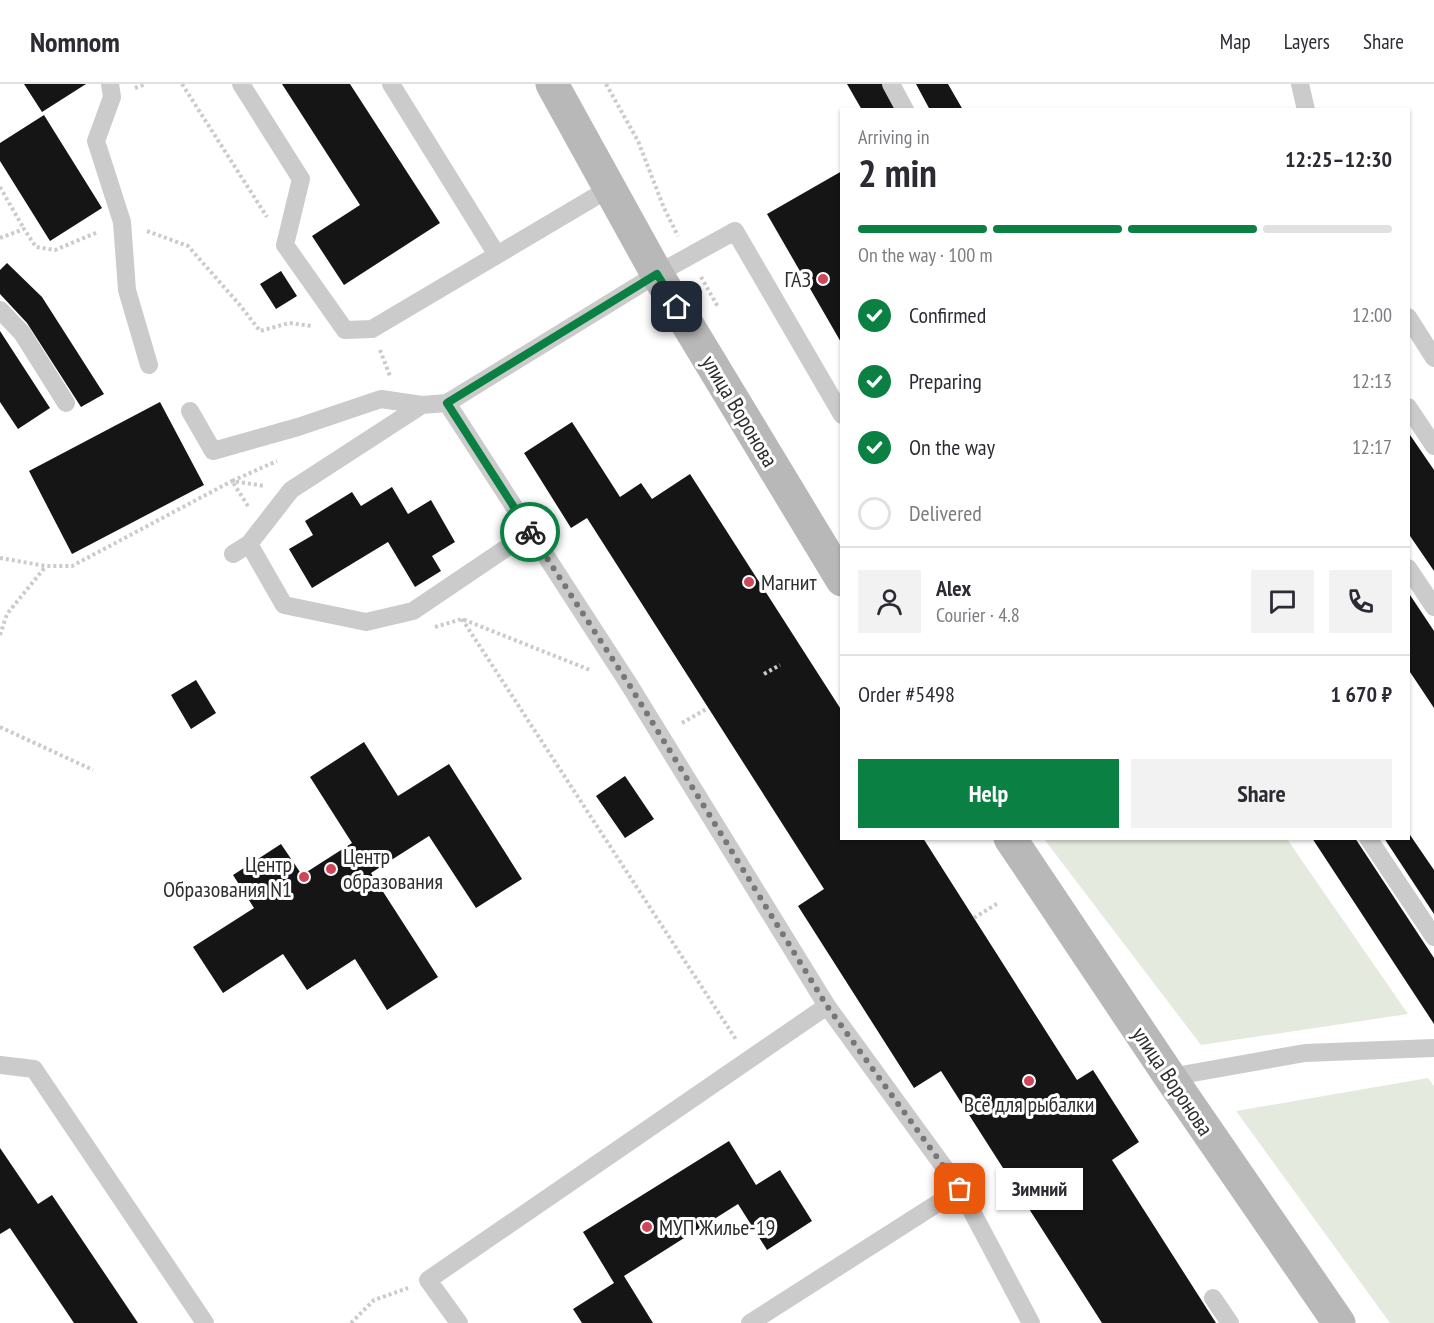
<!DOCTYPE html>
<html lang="en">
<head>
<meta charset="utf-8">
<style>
	:root { --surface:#fff; --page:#f2f2f3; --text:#2b2b33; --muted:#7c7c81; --line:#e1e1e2; --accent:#0b8043 }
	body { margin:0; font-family:"PT Sans Narrow",sans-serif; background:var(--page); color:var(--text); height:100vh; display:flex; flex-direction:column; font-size:22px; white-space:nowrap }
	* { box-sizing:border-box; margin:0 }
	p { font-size:20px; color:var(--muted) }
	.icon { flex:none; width:33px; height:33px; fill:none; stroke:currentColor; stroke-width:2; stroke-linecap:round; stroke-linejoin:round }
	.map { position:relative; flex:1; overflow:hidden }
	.drawer { position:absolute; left:840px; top:24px; width:570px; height:732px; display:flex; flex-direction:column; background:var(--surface); border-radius:0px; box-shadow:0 2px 4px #0004 }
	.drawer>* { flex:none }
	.pin { position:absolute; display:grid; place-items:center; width:51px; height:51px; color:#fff; margin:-26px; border-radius:12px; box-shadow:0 3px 9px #0006 }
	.courier { position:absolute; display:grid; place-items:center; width:60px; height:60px; margin:-30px; border:4px solid #0b8043; border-radius:50%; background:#fff; color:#222; box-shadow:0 2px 8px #0007 }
	.bubble { position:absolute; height:42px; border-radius:0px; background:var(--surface); box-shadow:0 2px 4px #0004; font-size:20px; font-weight:700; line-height:42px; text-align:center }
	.overview em { font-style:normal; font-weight:700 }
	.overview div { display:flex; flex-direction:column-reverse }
	.overview { display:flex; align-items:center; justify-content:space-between; height:102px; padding:0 18px }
	h1 { font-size:39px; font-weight:700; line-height:45px }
	.bar { display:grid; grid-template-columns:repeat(4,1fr); gap:9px 6px; align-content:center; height:72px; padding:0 18px }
	.bar i { height:8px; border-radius:4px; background:var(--line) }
	.bar .on { background:var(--accent) }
	.bar p { grid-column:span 4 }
	.line { display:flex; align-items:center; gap:15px; padding:0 18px; border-top:2px solid var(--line) }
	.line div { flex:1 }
	.round { display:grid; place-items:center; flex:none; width:63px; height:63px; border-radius:0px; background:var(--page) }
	ol { padding:0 18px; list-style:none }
	li { display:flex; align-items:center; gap:18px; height:66px }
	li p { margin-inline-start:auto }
	li .icon { padding:6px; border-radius:50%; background:var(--accent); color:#fff; stroke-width:4 }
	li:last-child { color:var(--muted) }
	li i { width:33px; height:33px; border:3px solid var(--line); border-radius:50% }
	.action { display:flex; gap:12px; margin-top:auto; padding:12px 18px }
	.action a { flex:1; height:69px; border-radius:0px; background:var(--accent); color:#fff; font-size:24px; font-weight:700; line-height:69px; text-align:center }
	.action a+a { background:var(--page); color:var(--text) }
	header { display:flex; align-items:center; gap:36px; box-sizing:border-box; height:84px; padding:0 30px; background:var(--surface); border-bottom:2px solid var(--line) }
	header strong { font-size:28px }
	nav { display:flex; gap:33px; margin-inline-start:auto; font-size:21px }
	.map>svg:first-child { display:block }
	.green { fill:#e5eade }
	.building { fill:#151515 }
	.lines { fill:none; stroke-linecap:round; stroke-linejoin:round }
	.path { stroke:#cbcbcb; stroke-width:4; stroke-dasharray:3 3; stroke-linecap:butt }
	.service { stroke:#cbcbcb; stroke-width:18 }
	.secondary { stroke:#b8b8b8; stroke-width:33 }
	.done { stroke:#777; stroke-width:6; stroke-dasharray:0 10.8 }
	.route { stroke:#0b8043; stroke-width:8 }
	.poi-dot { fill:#d04659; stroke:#fff; stroke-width:2 }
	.labels { text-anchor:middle; stroke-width:6; stroke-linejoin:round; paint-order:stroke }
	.poi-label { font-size:22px; fill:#2e2e2e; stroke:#fff; text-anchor:start }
	.street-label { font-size:22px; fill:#2e2e2e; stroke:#fff }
</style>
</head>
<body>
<header>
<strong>Nomnom</strong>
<nav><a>Map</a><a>Layers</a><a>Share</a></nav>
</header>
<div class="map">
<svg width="1434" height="1239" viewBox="0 0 1434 1239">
	<rect width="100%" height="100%" fill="#fff"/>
	<!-- green -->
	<path class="green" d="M1044 755H1287L1408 930 1201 961Z
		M1428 994 1434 1002V1239H1390L1236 1027Z"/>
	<!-- building -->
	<path class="building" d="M24 0H86L42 28Z
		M282 0H350L440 139 344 201 312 152 360 121Z
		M847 0H885L899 26H862Z
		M916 0H948L963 26H930Z
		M44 31 102 124 50 157 0 77V59Z
		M842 87V260L767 130Z
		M7 179 42 213 104 310 81 323 27 239 0 210V186Z
		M281 187 297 212 276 225 260 200Z
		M0 247 50 324 18 345 0 318Z
		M160 318 204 401 72 470 29 387Z
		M572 338 620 413 641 399 652 415 690 390 842 627V754H923L1077 996 1093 986 1139 1058 1112 1076 1216 1239H1102L941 987 914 1004 798 822 824 805 587 434 571 444 524 369Z
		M1408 348 1434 386V487L1408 449Z
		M392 403 408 430 431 416 455 458 432 472 441 487 415 503 388 458 312 504 289 465 313 451 305 437 352 408 361 422Z
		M1408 508 1434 547V624L1408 585Z
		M196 596 216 629 191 645 171 611Z
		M364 658 398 712 449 680 522 795 476 824 429 752 371 789 438 893 387 926 355 875 307 906 283 870 223 909 193 863 254 824 233 791 281 760 302 791 352 759 310 693Z
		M625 692 654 735 625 754 596 712Z
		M1408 748 1434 786V830L1384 754H1408Z
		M1312 754H1355L1434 874V940Z
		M729 1057 756 1101 780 1086 812 1137 767 1166 738 1120 624 1192 653 1239H582L573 1225 614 1199 583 1148Z
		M0 1064 38 1120 52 1111 138 1239H74L10 1144 0 1150Z"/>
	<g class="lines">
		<!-- path -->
		<path class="path" d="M182 0 267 133
			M606 0 638 57 664 124 678 152
			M135 4 146 0
			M0 103 24 145
			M147 147 188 162 239 220 260 247 289 239 312 242
			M0 154 24 145 36 163 55 166 98 148
			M701 193 718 223
			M380 266 390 292
			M248 422 232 397 277 377
			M0 474 46 482H72L232 397 265 402
			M462 535 737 957
			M435 543 462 535 590 586
			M0 551 7 530 46 482
			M764 590 780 581
			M682 639 708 624
			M0 643 93 686
			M974 834 998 819
			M351 1239 374 1216 408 1204"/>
		<!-- service -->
		<path class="service" d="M110 0 112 13 96 57 122 138 127 206 149 281
			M241 0 301 95 285 161 345 246 372 245 610 104
			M391 0 497 171
			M891 0 905 26
			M1300 0 1306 26
			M0 226 22 249 66 319
			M1408 233 1434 274
			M1408 323 1434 362
			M190 327 213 367 298 343 381 315 422 321
			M842 331 735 147 657 190 447 319 630 602 827 922 960 1105 1031 1239
			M249 460 284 521 366 538 413 527 530 448
			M233 470 249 460 291 406 422 321 447 319
			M1408 484 1434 523
			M1368 754 1434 853
			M0 981 34 985 205 1239
			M1170 993 1305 969 1434 964
			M1213 1214 1230 1239
			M459 1239 428 1196 827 922
			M750 1239 960 1105"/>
		<!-- secondary -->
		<path class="secondary" d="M552 0 657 190 842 496
			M1010 754 1170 993 1339 1239"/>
	</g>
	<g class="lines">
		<!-- done -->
		<path class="done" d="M530 448 630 602 827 922 960 1105"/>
		<!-- route -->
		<path class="route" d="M530 448 447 319 657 190 677 223"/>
	</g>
	<!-- markers -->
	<g class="poi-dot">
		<circle cx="823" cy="195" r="6"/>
		<circle cx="749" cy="498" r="6"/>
		<circle cx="331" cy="785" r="6"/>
		<circle cx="304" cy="793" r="6"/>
		<circle cx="1029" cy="997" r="6"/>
		<circle cx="647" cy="1143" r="6"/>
	</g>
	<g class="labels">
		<!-- poi labels -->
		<g class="poi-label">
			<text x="811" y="203" text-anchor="end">ГАЗ</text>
			<text x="761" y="506">Магнит</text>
			<text x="343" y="780">Центр<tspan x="343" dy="25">образования</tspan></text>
			<text x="292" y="788" text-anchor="end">Центр<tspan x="292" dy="25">Образования N1</tspan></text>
			<text x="1029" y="1028" text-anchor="middle">Всё для рыбалки</text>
			<text x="659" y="1151">МУП Жилье-19</text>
		</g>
		<!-- street labels -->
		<g class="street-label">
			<text transform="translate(740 327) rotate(59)" y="8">улица Воронова</text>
			<text transform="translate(1173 997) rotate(56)" y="8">улица Воронова</text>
		</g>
	</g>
</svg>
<div class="pin" style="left:960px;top:1105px;background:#ea580c"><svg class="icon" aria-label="bag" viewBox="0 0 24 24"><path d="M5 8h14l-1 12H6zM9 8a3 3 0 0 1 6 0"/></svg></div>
<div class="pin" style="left:677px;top:223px;background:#1f2937"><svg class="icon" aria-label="home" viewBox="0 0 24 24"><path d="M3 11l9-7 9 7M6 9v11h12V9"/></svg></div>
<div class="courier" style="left:530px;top:448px"><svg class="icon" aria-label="bike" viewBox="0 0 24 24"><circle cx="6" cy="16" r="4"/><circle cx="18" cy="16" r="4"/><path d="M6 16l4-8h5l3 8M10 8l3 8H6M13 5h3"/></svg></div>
<div class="bubble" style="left:996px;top:1084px;width:87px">Зимний</div>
<section class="drawer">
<div class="overview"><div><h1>2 min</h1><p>Arriving in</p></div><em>12:25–12:30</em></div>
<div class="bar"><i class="on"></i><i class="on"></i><i class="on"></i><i></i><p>On the way · 100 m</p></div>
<ol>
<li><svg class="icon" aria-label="check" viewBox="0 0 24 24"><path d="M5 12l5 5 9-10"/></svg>Confirmed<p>12:00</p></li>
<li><svg class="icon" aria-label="check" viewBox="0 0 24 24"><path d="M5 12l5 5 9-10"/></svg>Preparing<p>12:13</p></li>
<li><svg class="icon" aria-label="check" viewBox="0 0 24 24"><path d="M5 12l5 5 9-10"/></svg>On the way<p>12:17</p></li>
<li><i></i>Delivered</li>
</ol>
<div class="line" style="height:108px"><a class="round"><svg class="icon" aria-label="person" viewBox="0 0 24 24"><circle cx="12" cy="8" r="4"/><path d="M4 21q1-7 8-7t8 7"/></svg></a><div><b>Alex</b><p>Courier · 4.8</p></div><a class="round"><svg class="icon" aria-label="chat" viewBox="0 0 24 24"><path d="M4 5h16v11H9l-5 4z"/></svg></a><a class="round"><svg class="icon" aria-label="phone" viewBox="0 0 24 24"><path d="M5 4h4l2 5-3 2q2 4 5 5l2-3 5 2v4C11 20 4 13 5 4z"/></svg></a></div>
<div class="line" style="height:78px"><div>Order #5498</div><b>1 670 ₽</b></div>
<div class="action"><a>Help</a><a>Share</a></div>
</section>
</div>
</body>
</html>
